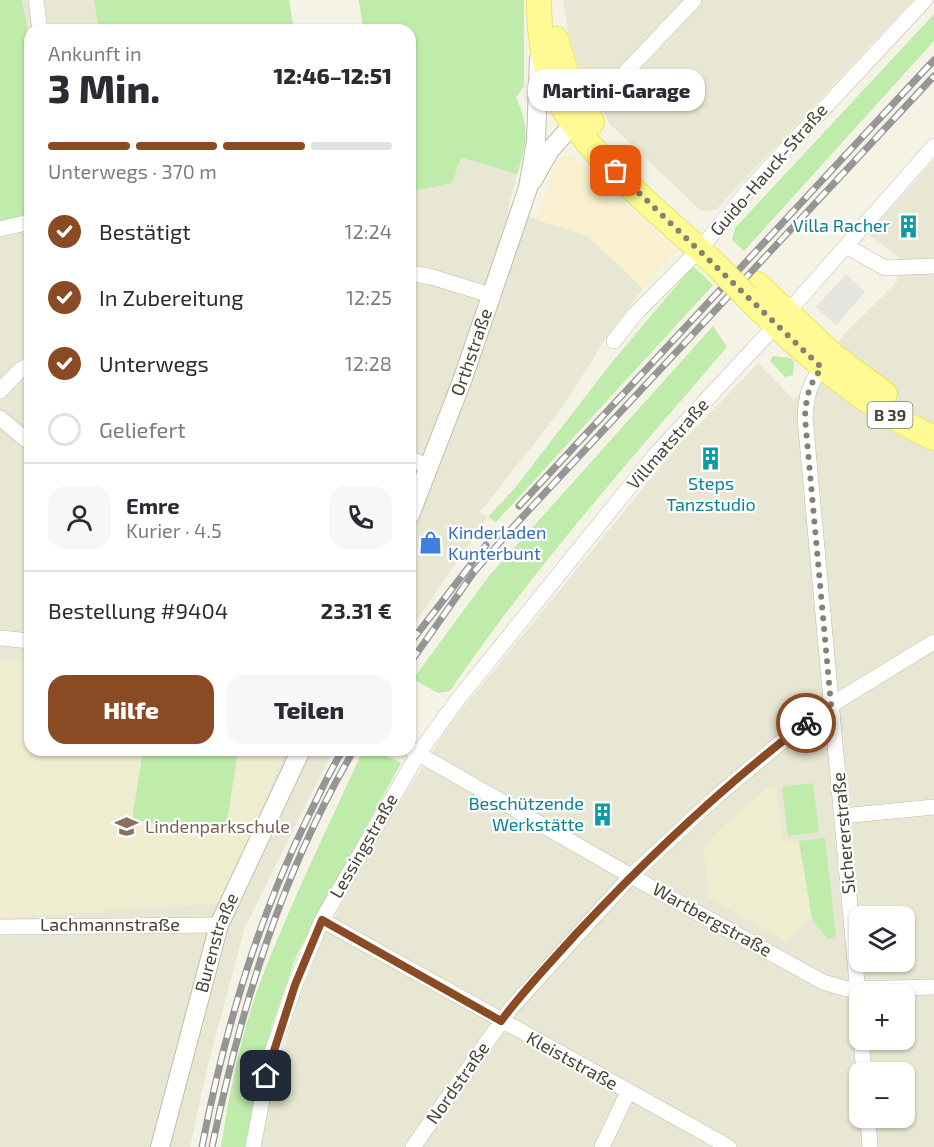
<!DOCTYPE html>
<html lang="de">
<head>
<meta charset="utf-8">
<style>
	:root { --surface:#fff; --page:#f7f7f7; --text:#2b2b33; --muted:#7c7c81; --line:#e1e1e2; --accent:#8a4a24 }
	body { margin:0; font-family:"Exo 2",sans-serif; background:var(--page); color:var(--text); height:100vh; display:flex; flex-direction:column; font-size:22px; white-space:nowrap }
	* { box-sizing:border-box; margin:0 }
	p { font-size:20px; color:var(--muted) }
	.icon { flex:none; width:33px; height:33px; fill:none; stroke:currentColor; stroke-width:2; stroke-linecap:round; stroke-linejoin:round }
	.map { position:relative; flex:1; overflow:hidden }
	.drawer { position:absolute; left:24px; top:24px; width:392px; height:732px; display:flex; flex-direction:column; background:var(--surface); border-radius:18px; box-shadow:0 2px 4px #0004 }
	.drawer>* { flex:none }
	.tools { position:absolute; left:849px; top:906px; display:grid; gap:12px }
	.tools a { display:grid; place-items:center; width:66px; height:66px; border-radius:12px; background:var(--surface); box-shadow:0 2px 4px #0004; font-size:30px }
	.pin { position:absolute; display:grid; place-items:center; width:51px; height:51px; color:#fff; margin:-26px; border-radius:12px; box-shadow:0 3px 9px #0006 }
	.courier { position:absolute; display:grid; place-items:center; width:60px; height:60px; margin:-30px; border:4px solid #8a4a24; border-radius:50%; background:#fff; color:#222; box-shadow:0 2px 8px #0007 }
	.bubble { position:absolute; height:42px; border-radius:18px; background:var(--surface); box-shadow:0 2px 4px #0004; font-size:20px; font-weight:800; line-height:42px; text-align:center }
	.headline em { font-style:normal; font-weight:800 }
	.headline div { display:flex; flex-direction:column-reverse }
	.headline { display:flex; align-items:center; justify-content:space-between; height:102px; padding:0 24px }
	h1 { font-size:39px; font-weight:800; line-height:45px }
	.bar { display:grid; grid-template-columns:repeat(4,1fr); gap:9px 6px; align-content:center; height:72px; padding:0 24px }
	.bar i { height:8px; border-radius:4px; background:var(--line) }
	.bar .on { background:var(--accent) }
	.bar p { grid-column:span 4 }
	.line { display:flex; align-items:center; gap:15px; padding:0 24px; border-top:2px solid var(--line) }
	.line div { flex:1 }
	.round { display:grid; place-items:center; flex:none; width:63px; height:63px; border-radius:18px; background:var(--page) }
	ol { padding:0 24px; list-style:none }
	li { display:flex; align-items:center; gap:18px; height:66px }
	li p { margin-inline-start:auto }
	li .icon { padding:6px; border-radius:50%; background:var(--accent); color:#fff; stroke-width:4 }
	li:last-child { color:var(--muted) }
	li i { width:33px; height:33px; border:3px solid var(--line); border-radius:50% }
	.cta { display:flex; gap:12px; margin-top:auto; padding:12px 24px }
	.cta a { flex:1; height:69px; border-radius:18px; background:var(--accent); color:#fff; font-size:24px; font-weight:800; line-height:69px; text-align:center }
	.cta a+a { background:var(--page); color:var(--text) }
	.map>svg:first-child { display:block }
	.residential { fill:#e8e7d3; fill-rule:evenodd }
	.commercial { fill:#f8f0cf }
	.education { fill:#eeedcf }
	.green { fill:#bfebab }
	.parking { fill:#e5e4de }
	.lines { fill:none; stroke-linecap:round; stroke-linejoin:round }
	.minor-casing { stroke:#c0bea8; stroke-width:16 }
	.tertiary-casing { stroke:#c0bea8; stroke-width:20 }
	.primary-casing { stroke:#ece45c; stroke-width:26 }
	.minor { stroke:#fff; stroke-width:15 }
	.tertiary { stroke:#fff; stroke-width:18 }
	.primary { stroke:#fffa94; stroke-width:24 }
	.rail-casing { stroke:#969696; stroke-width:7 }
	.rail { stroke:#fff; stroke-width:4.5; stroke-dasharray:14; stroke-linecap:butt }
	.primary-bridge-casing { stroke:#ece45c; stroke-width:26; stroke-linecap:butt }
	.primary-bridge { stroke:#fffa94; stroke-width:24 }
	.done { stroke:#848273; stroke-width:6; stroke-dasharray:0 10.8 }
	.route { stroke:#8a4a24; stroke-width:8 }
	.labels { text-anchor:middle; stroke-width:4.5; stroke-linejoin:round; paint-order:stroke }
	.shield { fill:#fff; stroke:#7e7d72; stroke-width:1.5 }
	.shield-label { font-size:16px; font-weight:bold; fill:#474535 }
	.street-label { font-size:18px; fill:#474535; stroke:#fff }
	.culture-label { font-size:18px; fill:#0d838f; stroke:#fff; text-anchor:end }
	.shop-label { font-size:18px; fill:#366cbe; stroke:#fff; text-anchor:start }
	.education-label { font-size:18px; fill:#785e54; stroke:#fff; text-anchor:start }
</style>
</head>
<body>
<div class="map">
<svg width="934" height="1147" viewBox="0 0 934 1147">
	<rect width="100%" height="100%" fill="#f4f3e6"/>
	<!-- residential -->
	<path class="residential" d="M0 0H94L99 30H30V750H333L245 927 207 1069 190 1147H0Z
		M563 0H913L716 210 701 211 610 124 580 72 568 31Z
		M461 156 517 174 508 210 588 236 643 289 611 331 559 412 480 512 488 517 410 630V192L452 183Z
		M934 160V1147H261L269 1101 298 1000 324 935 386 824 450 724 676 448 758 363 794 400 844 334 897 282 898 257 868 234ZM860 916H904V962H860ZM860 994H904V1040H860ZM860 1072H904V1118H860Z"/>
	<!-- commercial -->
	<path class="commercial" d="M570 154 676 251 643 289 588 236 536 220 559 158Z"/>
	<!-- education -->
	<path class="education" d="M0 659 30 662V750H286L222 903 0 918Z
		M776 785 783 841H799L812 918 798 929 787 942 708 897 704 848 715 834 768 787Z"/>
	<!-- green -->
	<path class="green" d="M0 0H22L30 44V216L0 224Z
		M94 0H289L294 30H99Z
		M359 0H524V86L516 98C530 126 527 145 517 174L461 157 452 183 410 192V30H363Z
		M934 14V41L744 251 732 240 735 228Z
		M693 266 713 285 496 522 488 517 515 488 612 362Z
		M713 326 727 347C631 459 533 569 450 691L438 693 413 679 489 576Z
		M773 356 791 358 794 363 793 375 785 377 770 361Z
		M143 750H238L225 835 132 820Z
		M363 750H374L401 763 297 954 272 1025 246 1147H221C230 1089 242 1029 263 975 293 898 329 825 363 750Z
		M813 783 819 832 788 836 782 787Z
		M825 838 836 936 828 939 812 918 799 841Z"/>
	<!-- parking -->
	<path class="parking" d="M846 274 865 292 836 325 816 307Z"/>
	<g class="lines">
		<defs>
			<path id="minor" d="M36 0 40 30
				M583 109 604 95 694 0
				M0 229 30 222
				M846 246 885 268 934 266
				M410 273 432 277 490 295
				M614 341 636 313 700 249 750 188 925 0
				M822 367C809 384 806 397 805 418L860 1016
				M0 391 20 370 30 364
				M0 418 30 443
				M410 459 430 467
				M0 638 30 641
				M410 749 631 876 823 982 847 989 934 987
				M842 816 934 807
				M322 920 729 1147
				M0 927 219 925
				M861 1040 864 1072
				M868 1118 870 1147
				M253 1147 270 1058 295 985 322 920 418 754 459 698 656 454 787 313 934 146
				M413 1147 511 1008 631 876 717 796 779 744 831 705 934 642
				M602 1147 628 1092"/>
			<g id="tertiary">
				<path d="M533 180 550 150 567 131 570 118"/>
				<path id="s1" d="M410 515 462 381 528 188 536 141 539 59"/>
				<path id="s2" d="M160 1147 219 925 301 750"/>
			</g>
			<path id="primary" d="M539 0C539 30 542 61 554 89 579 153 670 220 720 269
				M556 39 569 82 592 122
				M757 284 834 356 885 394
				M747 297C803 353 861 405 934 438"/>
		</defs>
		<!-- minor casing -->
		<use href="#minor" class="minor-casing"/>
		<!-- tertiary casing -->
		<use href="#tertiary" class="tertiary-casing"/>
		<!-- primary casing -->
		<use href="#primary" class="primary-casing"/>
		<!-- minor -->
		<use href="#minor" class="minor"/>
		<!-- tertiary -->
		<use href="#tertiary" class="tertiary"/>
		<!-- primary -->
		<use href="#primary" class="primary"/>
		<defs>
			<path id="rail" d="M519 506 934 60
				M410 643 486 545
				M410 663 474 572 514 526 934 76
				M202 1147C224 1032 257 920 309 815 320 793 330 770 343 750
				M212 1147C241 1008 281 873 354 750"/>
		</defs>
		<!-- rail casing -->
		<use href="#rail" class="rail-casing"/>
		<!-- rail -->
		<use href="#rail" class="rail"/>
		<defs>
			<path id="primary-bridge" d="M720 269 747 297"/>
		</defs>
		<!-- primary-bridge casing -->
		<use href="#primary-bridge" class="primary-bridge-casing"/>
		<!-- primary-bridge -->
		<use href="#primary-bridge" class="primary-bridge"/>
	</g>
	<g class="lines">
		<!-- done -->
		<path class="done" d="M616 171 822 368C809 384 806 397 805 418L831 705 806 723"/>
		<!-- route -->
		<path class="route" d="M266 1076 295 985 322 920 501 1021C524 990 551 962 576 934 647 858 723 786 806 723"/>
	</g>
	<!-- icons -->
	<defs>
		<symbol id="building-bare" viewBox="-9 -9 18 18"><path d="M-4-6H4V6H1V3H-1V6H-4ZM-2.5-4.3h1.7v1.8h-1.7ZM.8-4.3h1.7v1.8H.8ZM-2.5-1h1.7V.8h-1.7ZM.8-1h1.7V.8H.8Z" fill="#0f9aa8" stroke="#fff" stroke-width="2.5" paint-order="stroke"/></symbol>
		<symbol id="shop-bare" viewBox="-9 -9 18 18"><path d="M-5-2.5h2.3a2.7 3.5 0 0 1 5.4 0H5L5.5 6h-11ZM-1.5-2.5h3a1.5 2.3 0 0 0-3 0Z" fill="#3f7fe0" stroke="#fff" stroke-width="2.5" paint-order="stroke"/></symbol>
		<symbol id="school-bare" viewBox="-9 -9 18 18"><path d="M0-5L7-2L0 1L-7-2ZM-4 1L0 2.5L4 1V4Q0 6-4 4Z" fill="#8d6e63" stroke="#fff" stroke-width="2.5" paint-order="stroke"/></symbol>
	</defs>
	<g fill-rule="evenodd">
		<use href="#building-bare" x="892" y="210" width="33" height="33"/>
		<use href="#building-bare" x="694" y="442" width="33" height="33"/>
		<use href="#shop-bare" x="414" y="526" width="33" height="33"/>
		<use href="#building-bare" x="586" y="798" width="33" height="33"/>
		<use href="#school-bare" x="110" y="810" width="33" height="33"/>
	</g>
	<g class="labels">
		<!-- shield labels -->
		<rect class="shield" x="867.5" y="402" width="45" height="26" rx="4.5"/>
		<g class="shield-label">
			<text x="890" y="421">B 39</text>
		</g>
		<!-- street labels -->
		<g class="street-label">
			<text transform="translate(769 170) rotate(-49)" y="6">Guido-Hauck-Straße</text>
			<text dy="6" stroke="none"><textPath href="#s1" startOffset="174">Orthstraße</textPath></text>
			<text transform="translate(668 444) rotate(-49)" y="6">Villmatstraße</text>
			<text transform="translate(844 833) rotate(-95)" y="6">Sichererstraße</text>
			<text transform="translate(364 846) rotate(-60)" y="6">Lessingstraße</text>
			<text transform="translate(712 920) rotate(29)" y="6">Wartbergstraße</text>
			<text x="110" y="931">Lachmannstraße</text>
			<text dy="6" stroke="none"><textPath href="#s2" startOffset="212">Burenstraße</textPath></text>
			<text transform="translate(572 1061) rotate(29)" y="6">Kleiststraße</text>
			<text transform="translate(458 1083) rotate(-55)" y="6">Nordstraße</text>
		</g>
		<!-- culture labels -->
		<g class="culture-label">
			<text x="890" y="232">Villa Racher</text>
			<text x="711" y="490" text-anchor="middle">Steps<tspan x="711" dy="21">Tanzstudio</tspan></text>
			<text x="584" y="810">Beschützende<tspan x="584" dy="21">Werkstätte</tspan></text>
		</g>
		<!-- shop labels -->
		<g class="shop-label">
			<text x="448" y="539">Kinderladen<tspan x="448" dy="21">Kunterbunt</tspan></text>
		</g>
		<!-- education labels -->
		<g class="education-label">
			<text x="145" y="833">Lindenparkschule</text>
		</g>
	</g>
</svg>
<div class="tools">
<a><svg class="icon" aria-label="layers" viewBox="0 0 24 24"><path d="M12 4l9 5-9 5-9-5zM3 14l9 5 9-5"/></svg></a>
<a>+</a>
<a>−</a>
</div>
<div class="pin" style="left:616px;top:171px;background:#ea580c"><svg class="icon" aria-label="bag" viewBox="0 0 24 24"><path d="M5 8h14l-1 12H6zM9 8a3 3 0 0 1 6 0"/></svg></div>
<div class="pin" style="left:266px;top:1076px;background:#1f2937"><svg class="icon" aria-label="home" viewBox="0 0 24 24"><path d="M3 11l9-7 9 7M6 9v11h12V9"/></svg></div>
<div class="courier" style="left:806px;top:723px"><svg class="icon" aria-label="bike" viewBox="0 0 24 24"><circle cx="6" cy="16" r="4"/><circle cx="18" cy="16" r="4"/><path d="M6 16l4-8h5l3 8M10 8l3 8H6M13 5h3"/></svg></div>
<div class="bubble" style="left:528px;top:69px;width:177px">Martini-Garage</div>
<section class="drawer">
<div class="headline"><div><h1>3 Min.</h1><p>Ankunft in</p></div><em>12:46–12:51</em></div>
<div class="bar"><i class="on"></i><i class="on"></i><i class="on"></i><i></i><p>Unterwegs · 370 m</p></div>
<ol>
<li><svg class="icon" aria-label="check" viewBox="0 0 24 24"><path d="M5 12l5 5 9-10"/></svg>Bestätigt<p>12:24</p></li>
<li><svg class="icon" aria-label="check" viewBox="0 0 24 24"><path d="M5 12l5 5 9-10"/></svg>In Zubereitung<p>12:25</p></li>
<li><svg class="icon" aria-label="check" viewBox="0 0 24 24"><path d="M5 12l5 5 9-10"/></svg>Unterwegs<p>12:28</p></li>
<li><i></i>Geliefert</li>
</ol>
<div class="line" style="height:108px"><a class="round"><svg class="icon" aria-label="person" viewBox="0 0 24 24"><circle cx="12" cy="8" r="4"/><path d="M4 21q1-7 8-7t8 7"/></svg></a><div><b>Emre</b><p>Kurier · 4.5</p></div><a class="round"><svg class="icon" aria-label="phone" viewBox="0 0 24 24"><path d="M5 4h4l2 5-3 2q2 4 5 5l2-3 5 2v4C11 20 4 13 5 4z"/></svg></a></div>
<div class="line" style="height:78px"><div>Bestellung #9404</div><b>23.31 €</b></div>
<div class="cta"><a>Hilfe</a><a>Teilen</a></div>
</section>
</div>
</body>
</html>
